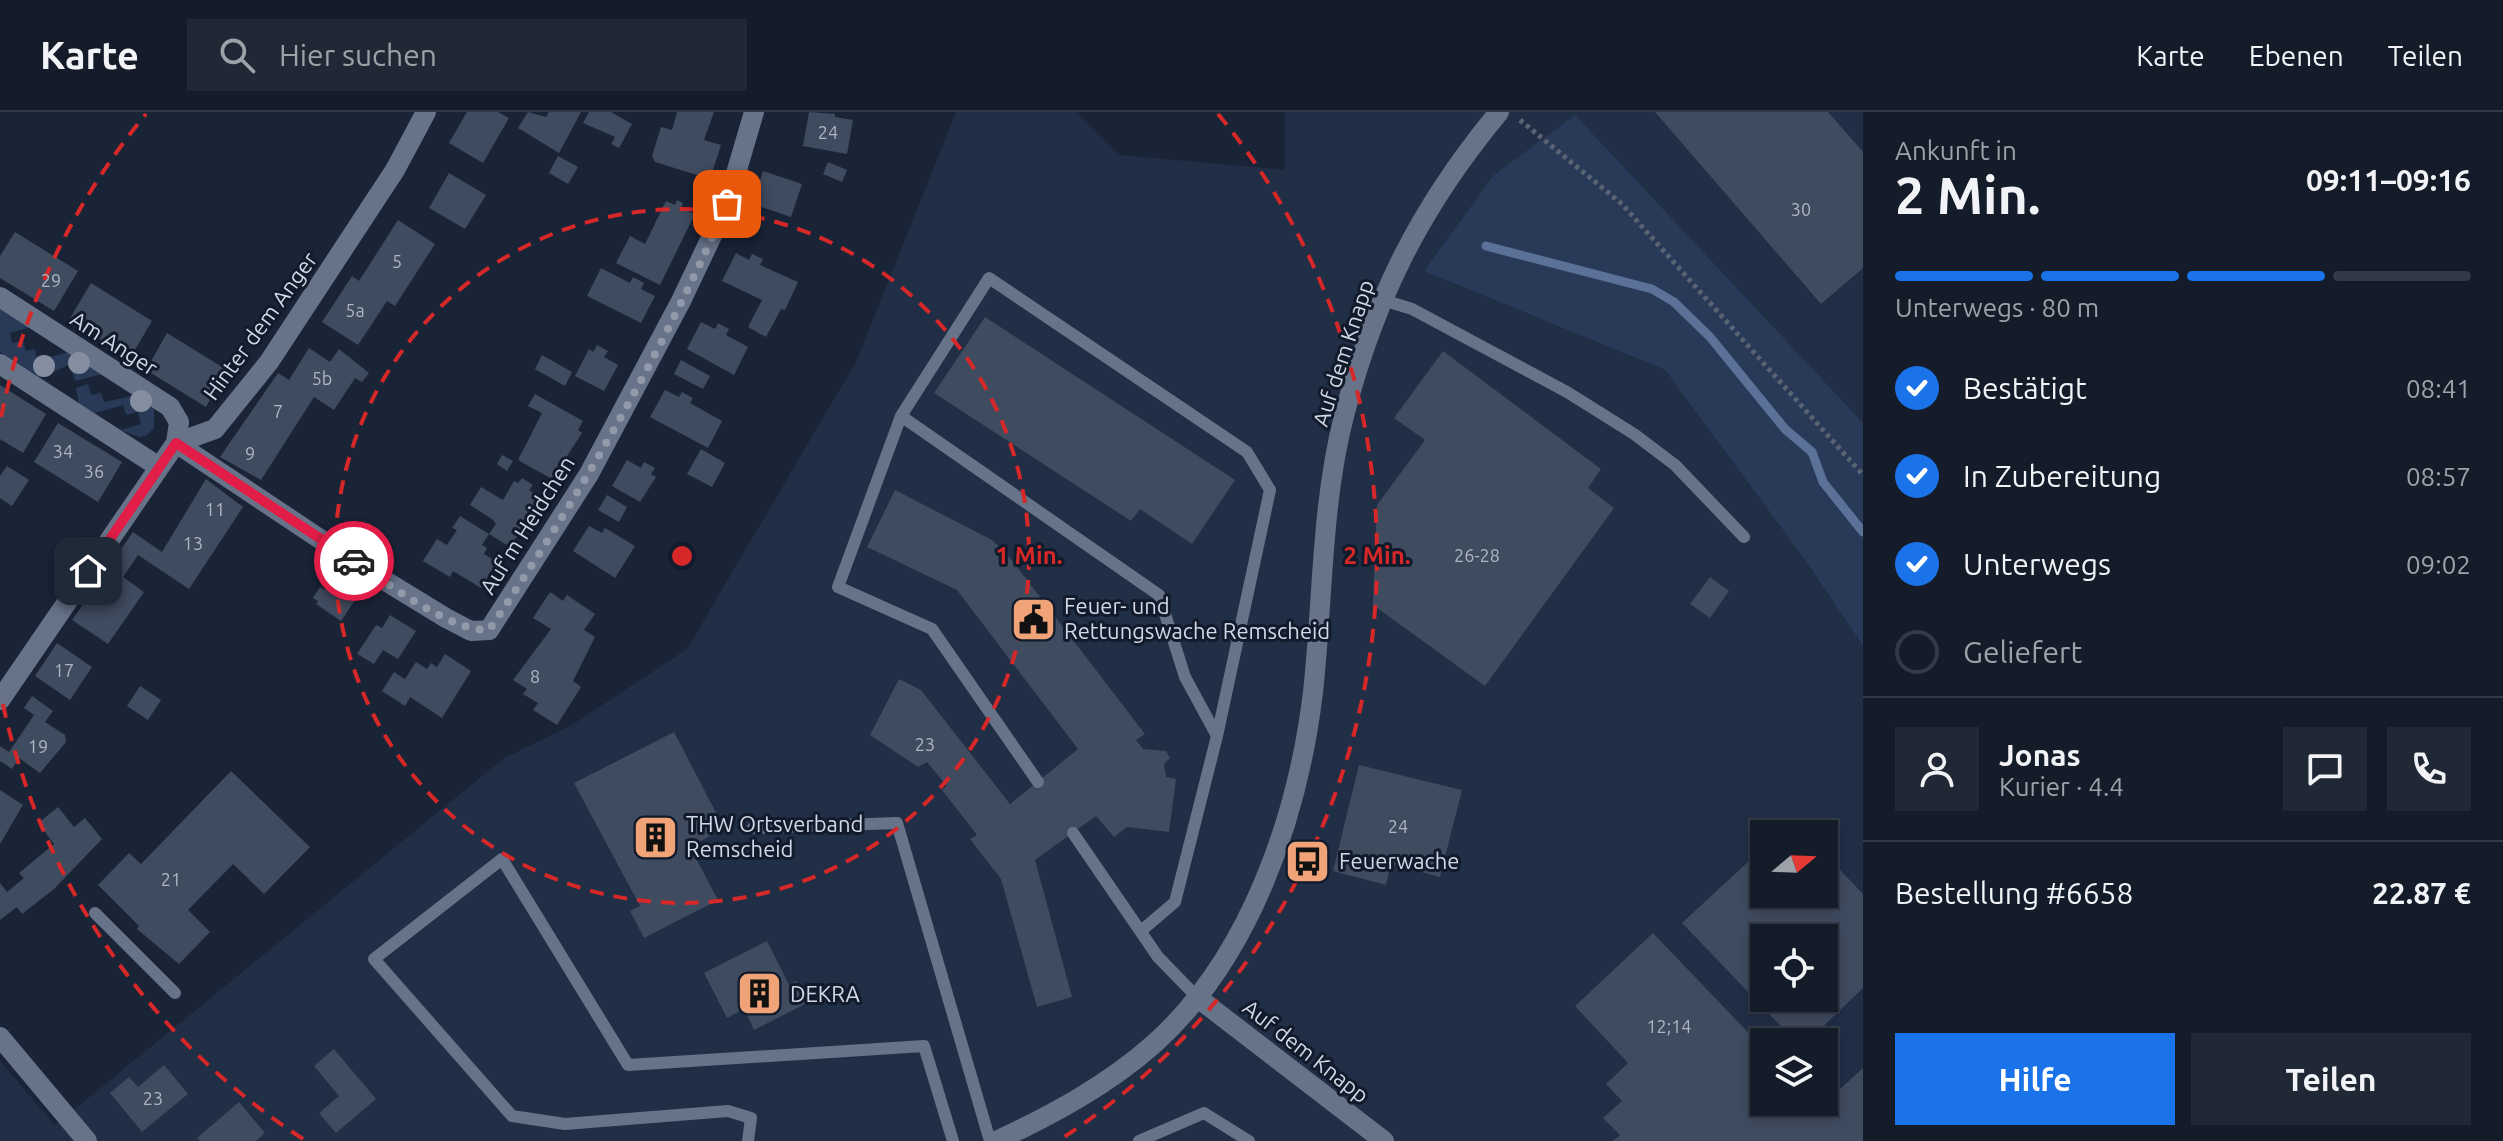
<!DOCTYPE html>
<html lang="de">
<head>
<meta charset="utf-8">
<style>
	:root { --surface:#141b29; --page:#212835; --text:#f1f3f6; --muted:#9da1a8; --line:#333946; --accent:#1a73e8 }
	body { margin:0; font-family:Ubuntu,sans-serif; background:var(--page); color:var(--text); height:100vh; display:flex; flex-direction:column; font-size:30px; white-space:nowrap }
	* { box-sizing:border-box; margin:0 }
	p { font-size:26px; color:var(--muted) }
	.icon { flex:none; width:44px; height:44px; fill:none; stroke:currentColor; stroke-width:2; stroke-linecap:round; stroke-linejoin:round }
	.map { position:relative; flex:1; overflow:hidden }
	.sheet { display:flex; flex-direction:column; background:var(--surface); width:640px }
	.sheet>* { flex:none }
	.needle { width:52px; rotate:71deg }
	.buttons { position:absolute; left:1750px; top:708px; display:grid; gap:16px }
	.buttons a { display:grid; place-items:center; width:88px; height:88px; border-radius:0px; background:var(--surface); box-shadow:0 4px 12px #0003,0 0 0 2px var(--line); font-size:40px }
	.pin { position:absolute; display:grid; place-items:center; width:68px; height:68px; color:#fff; margin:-34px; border-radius:16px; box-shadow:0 4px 12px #0006 }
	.courier { position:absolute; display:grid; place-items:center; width:80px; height:80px; margin:-40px; border:6px solid #e11d48; border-radius:50%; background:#fff; color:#222; box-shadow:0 2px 10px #0007 }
	.overview em { font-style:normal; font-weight:600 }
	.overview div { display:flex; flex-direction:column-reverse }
	.overview { display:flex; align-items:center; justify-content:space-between; height:136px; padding:0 32px }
	h1 { font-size:52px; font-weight:600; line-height:60px }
	.bar { display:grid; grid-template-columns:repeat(4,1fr); gap:12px 8px; align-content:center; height:96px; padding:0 32px }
	.bar i { height:10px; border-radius:6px; background:var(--line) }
	.bar .active { background:var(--accent) }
	.bar p { grid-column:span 4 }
	.line { display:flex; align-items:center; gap:20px; padding:0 32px; border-top:2px solid var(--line) }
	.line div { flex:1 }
	.round { display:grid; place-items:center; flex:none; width:84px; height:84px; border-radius:0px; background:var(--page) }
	ol { padding:0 32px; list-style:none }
	li { display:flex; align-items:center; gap:24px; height:88px }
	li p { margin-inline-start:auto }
	li .icon { padding:8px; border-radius:50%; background:var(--accent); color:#fff; stroke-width:4 }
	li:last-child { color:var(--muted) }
	li i { width:44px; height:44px; border:4px solid var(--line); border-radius:50% }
	.cta { display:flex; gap:16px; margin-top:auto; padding:16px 32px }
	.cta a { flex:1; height:92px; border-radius:0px; background:var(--accent); color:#fff; font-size:32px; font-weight:600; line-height:92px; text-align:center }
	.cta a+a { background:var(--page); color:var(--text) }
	header { display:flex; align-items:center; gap:48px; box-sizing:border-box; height:112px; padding:0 40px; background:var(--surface); border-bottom:2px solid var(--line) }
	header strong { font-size:38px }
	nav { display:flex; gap:44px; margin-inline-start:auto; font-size:28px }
	.search { width:560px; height:72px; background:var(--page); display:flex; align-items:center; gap:20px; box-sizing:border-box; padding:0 28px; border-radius:0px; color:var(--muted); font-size:30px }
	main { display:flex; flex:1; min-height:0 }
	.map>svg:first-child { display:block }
	.built { fill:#202e46; fill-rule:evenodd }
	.green { fill:#283a58 }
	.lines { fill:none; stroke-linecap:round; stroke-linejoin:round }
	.stream { stroke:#5c7197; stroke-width:9 }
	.building { fill:#3f4b5f; fill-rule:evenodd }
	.path { stroke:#5a6374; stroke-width:5; stroke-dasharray:4 4; stroke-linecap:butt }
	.lane { stroke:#667389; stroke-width:12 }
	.street { stroke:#667389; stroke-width:20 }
	.tree { fill:#848ea0 }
	.done { stroke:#929aa9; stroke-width:8; stroke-dasharray:0 14.4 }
	.route { stroke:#e11d48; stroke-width:10 }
	.ring { fill:none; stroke:#d62828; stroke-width:4; stroke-dasharray:14 10 }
	.labels { text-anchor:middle; stroke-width:6; stroke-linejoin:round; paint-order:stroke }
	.number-label { font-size:18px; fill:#adb6c4 }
	.street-label { font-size:22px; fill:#d2d9e6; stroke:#111b2c }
	.poi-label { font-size:22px; fill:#d2d9e6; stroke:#111b2c; text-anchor:start }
	.centre { fill:#d62828; stroke:#111b2c; stroke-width:4 }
	.ring-label { font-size:24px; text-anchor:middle; font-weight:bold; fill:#d62828; stroke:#111b2c; stroke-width:6; stroke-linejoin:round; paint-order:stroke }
</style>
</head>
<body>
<header>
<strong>Karte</strong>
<div class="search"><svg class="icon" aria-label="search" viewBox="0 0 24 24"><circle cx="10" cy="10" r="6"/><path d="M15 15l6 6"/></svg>Hier suchen</div>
<nav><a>Karte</a><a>Ebenen</a><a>Teilen</a></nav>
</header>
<main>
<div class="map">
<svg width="1863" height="1029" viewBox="0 0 1863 1029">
	<rect width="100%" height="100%" fill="#1a2437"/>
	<!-- built -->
	<path class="built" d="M956 0H1077L1120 43 1285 58V0H1863V311L1730 173 1424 159 1665 258 1805 448 1863 534V1029H0V949L55 1013 503 647 572 613 687 537 857 248ZM1764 722H1824V782H1764ZM1764 826H1824V886H1764ZM1764 930H1824V990H1764Z"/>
	<!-- green -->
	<path class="green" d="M1575 3 1863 311V534L1805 448 1665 258 1424 159 1494 63Z
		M0 195 31 215 10 221 12 231 23 229 26 239 35 237 37 248 70 240 103 262 75 269 70 252 41 266 0 240Z
		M88 272 91 283 101 281 104 290 137 283 154 297V316L147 323 139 325 121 318 141 312 138 300 126 303 123 293 95 301 79 292 76 276Z"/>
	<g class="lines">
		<!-- stream -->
		<path class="stream" d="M1486 134 1652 177 1674 190 1710 225 1785 317 1812 340 1823 370 1863 420"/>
	</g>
	<!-- building -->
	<path class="building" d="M467 0H498L509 6 483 51 449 31Z
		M528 0 546 5 549 0H581L559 41 518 16Z
		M589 0H611L632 12 619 36 611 32 615 25 583 11Z
		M677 0H714L704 28 721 33 710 67 655 50 652 44 661 15 672 18Z
		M809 0 835 2V5L853 8 847 42 803 34Z
		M1655 0H1828L1863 40V156L1821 192Z
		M558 44 578 55 568 72 549 61Z
		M828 50 847 58 842 70 823 62Z
		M763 59 802 72 791 105 752 92Z
		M449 61 486 83 465 117 429 96Z
		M677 88 683 91 681 96 695 102 660 173 616 151 630 124 645 132 666 89 675 93Z
		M398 108 435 132 395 194 387 189 358 233 322 210 352 164 359 169Z
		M15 120 78 159 54 199 0 166V144Z
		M736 141 749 148 752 142 763 147 760 153 798 170 785 198 781 197 766 225 748 215 762 188 722 169Z
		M601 156 630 171 633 165 644 171 641 177 655 184 641 211 587 184Z
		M91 171 152 209 130 246 69 208Z
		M985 205 1235 368 1192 432 1140 397 1131 409 934 281Z
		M701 210 715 217 718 211 729 217 726 223 748 235 734 263 687 237Z
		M167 221 227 258 206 295 146 258Z
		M597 233 608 239 604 245 618 253 604 279 575 264 589 237 593 240Z
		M309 236 330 250 339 237 369 261 362 270 355 266 334 298 314 285 261 368 220 345 278 261 289 268Z
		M1443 239 1601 357 1588 376 1614 396 1485 574 1373 493 1377 393 1425 328 1394 306Z
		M542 243 572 260 565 274 535 257Z
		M681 248 710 264 703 277 674 262Z
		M0 273 46 302 23 341 0 327Z
		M665 278 679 285 682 280 693 286 690 291 722 309 708 336 650 305Z
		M535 282 583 309 578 318 582 321 552 367 518 348 542 301 528 294Z
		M58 311 122 350 98 390 34 350Z
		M701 337 725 351 712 375 687 362Z
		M502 343 513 349 507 359 497 352Z
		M627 348 641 356 644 350 655 356 651 362 656 365 640 390 612 374Z
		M7 354 29 368 12 394 0 386V364Z
		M522 366 533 373 529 378 542 386 510 435 489 422 496 412 492 407 470 393 481 375 503 388 514 369 518 371Z
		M206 367 243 395 189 477 138 443 123 465 144 480 108 532 72 508 133 420 162 440Z
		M895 378 992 428 1007 442 1145 622 1136 628 1143 637 1166 639 1170 646 1164 652 1166 665 1176 667 1169 720 1127 715 1114 725 1096 704 1035 748 1072 885 1037 895 1001 767 970 727 977 723 942 678 947 674 927 650 918 655 870 623 899 567 921 578 1010 692 1078 637 957 478 867 435Z
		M607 383 627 395 619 410 598 398Z
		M460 404 489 422 482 433 487 436 484 442 497 450 481 476 453 459 450 465 423 449 437 427 447 433 457 418 452 416Z
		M589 414 602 421 605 416 635 434 615 466 573 439Z
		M333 465 359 482 341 509 316 492 318 489 313 486 320 475 326 478Z
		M1710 465 1729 479 1710 506 1690 492Z
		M550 480 563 489 567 483 595 502 584 518 595 525 573 569 581 575 557 613 533 598 538 591 523 582 527 577 513 568 551 517 533 506Z
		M390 503 416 519 398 547 383 538 374 552 357 542 376 513 382 516Z
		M57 531 92 555 70 588 35 564Z
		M445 542 471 559 442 606 410 585 405 594 382 579 394 560 405 567 416 550 427 557 431 551 437 555Z
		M140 574 161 588 148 608 127 594Z
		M32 584 53 599 45 610 65 623 66 630 40 661 19 646 12 657 0 649V634L9 640 34 603 24 596Z
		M674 620 724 716 690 735 718 788 644 826 630 799 640 794 574 671Z
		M1359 653 1462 678 1440 765 1391 752 1386 773 1333 759Z
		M231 659 310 735 264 782 233 752 188 798 210 820 179 852 137 817 139 814 98 773 129 741 141 752Z
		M0 678 23 693 0 732Z
		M58 695 74 715 85 706 102 727 54 777 22 802 17 795 0 808V771L7 780 24 766 19 761 54 732 38 711Z
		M1792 708 1806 722H1777Z
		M1764 735V782H1824V741L1863 782V876L1807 930H1796L1682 811ZM1764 826H1824V886H1764Z
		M1653 821 1764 937V990H1824V960L1840 977 1863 956V1029H1613L1620 1023 1603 1006 1622 989 1606 972 1628 951 1575 894Z
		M767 829 789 873 796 869 807 891 754 918 744 897 727 906 704 861Z
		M334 937 376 987 336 1021 319 1001 339 984 314 954Z
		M164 953 188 982 142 1020 110 981 129 965 138 975Z
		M239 990 265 1021 256 1029H200L197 1026Z"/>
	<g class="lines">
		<!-- path -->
		<path class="path" d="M1520 8 1622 92 1863 363"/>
		<!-- lane -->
		<path class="lane" d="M1383 188 1412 197 1567 280 1634 322 1675 353 1744 425
			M901 304 989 166 1247 340 1270 378 1217 624
			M1038 670 932 517 838 475 901 304 1159 483 1185 565 1217 624 1175 790 1141 819
			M753 716 897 711 990 1029
			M1073 721 1158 845 1198 886
			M95 801 175 881
			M748 1029 751 1006 728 999 565 1012 512 1004 374 847 502 747 628 953 924 934 953 1029
			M1139 1029 1204 1001 1249 1029"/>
		<!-- street -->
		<path class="street" d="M0 185 170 295 179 310 176 331
			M0 252 159 355
			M176 331 356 451 446 506 471 519 489 518 589 362 681 189 727 92 754 0
			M0 588 176 331 215 317 269 250 395 58 426 0
			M1198 886 1384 1029
			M0 925 87 1029
			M996 1029C1052 1003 1108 973 1155 931 1250 845 1298 705 1313 580 1323 489 1321 393 1344 304 1375 185 1421 94 1499 0"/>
	</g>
	<!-- trees -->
	<g class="tree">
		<circle cx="79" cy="251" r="11"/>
		<circle cx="44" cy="254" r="11"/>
		<circle cx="141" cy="289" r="11"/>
	</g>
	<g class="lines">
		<!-- done -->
		<path class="done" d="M354 449C388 471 449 519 489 518 580 384 662 241 727 92"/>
		<!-- route -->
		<path class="route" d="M88 459 176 331 354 449"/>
	</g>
	<!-- distance rings -->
	<g class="ring">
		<circle cx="682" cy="444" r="347"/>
		<path d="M303 1027A695 695 0 0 1 1 583M1 305A695 695 0 0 1 146 2M1218 2A695 695 0 0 1 1061 1027"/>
	</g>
	<!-- icons -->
	<defs>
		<symbol id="civic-square" viewBox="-11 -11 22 22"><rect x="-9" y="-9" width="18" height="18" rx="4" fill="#efa376" stroke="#111b2c"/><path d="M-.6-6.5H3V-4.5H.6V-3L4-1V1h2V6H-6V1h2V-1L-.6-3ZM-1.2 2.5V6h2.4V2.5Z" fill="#111"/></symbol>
		<symbol id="building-square" viewBox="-11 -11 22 22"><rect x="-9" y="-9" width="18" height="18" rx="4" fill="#efa376" stroke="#111b2c"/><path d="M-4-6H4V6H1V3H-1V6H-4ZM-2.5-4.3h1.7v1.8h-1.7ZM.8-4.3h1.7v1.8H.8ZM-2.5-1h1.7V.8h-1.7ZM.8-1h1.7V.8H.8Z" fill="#111"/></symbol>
		<symbol id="bus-square" viewBox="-11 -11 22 22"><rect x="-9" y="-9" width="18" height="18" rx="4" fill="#efa376" stroke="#111b2c"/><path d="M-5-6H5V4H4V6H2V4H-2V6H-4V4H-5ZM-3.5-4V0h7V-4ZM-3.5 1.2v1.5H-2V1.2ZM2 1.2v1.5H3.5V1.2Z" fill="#111"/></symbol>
	</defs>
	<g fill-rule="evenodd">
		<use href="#civic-square" x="1008" y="482" width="51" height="51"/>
		<use href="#building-square" x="630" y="700" width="51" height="51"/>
		<use href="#bus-square" x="1282" y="724" width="51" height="51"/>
		<use href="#building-square" x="734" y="856" width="51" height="51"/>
	</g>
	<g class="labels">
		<!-- number labels -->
		<g class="number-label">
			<text x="828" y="27">24</text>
			<text x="1801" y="104">30</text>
			<text x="397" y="156">5</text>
			<text x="51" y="175">29</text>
			<text x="355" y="205">5a</text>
			<text x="322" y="273">5b</text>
			<text x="278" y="306">7</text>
			<text x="63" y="346">34</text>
			<text x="250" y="348">9</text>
			<text x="94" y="366">36</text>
			<text x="215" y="404">11</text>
			<text x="193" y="438">13</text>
			<text x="1477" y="450">26-28</text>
			<text x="64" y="565">17</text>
			<text x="535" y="571">8</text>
			<text x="925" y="639">23</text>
			<text x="38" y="641">19</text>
			<text x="1398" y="721">24</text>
			<text x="171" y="774">21</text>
			<text x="1669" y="921">12;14</text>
			<text x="153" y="993">23</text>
		</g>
		<!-- street labels -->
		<g class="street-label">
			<text transform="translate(260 214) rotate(-54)" y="8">Hinter dem Anger</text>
			<text transform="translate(114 231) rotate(33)" y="8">Am Anger</text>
			<text transform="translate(1343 241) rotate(-72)" y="8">Auf dem Knapp</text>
			<text transform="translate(527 413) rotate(-58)" y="8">Auf'm Heidchen</text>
			<text transform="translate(1306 939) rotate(38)" y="8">Auf dem Knapp</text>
		</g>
		<!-- poi labels -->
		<g class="poi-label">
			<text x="1064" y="502">Feuer- und<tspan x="1064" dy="25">Rettungswache Remscheid</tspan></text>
			<text x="686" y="720">THW Ortsverband<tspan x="686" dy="25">Remscheid</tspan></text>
			<text x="1339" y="757">Feuerwache</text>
			<text x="790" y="890">DEKRA</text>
		</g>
	</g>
	<circle cx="682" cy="444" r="12" class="centre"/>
	<g class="ring-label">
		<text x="1029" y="452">1 Min.</text>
		<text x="1377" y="452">2 Min.</text>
	</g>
</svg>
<div class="buttons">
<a><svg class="needle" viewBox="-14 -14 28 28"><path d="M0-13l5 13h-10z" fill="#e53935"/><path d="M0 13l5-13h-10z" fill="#9da1a8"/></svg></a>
<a><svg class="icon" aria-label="locate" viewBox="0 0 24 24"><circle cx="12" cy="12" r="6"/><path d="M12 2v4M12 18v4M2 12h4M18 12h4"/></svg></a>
<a><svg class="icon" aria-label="layers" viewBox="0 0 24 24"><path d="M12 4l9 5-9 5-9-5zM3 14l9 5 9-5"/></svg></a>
</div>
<div class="pin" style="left:727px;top:92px;background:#ea580c"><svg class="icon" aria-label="bag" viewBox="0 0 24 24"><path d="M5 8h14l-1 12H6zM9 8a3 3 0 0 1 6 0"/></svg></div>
<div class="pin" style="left:88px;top:459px;background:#1f2937"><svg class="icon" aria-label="home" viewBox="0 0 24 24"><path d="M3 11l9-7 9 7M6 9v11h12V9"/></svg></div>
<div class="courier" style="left:354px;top:449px"><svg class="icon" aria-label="car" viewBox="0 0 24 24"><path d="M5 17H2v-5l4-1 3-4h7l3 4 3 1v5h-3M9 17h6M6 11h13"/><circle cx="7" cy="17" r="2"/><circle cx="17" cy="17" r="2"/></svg></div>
</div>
<section class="sheet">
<div class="overview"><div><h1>2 Min.</h1><p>Ankunft in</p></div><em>09:11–09:16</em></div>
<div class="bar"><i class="active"></i><i class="active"></i><i class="active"></i><i></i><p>Unterwegs · 80 m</p></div>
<ol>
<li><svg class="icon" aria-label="check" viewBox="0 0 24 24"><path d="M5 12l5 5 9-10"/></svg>Bestätigt<p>08:41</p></li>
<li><svg class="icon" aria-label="check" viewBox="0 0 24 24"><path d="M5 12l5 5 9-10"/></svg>In Zubereitung<p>08:57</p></li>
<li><svg class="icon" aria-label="check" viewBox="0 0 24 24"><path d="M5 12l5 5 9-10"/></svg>Unterwegs<p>09:02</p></li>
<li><i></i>Geliefert</li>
</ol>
<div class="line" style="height:144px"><a class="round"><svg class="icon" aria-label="person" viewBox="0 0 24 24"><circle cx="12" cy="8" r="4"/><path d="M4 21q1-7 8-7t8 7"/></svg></a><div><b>Jonas</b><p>Kurier · 4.4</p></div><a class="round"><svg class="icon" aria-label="chat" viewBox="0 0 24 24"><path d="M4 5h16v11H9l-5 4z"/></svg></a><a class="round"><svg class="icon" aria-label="phone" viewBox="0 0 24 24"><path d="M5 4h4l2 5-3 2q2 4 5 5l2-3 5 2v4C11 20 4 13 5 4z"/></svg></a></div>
<div class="line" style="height:104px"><div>Bestellung #6658</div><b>22.87 €</b></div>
<div class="cta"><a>Hilfe</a><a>Teilen</a></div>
</section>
</main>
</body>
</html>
